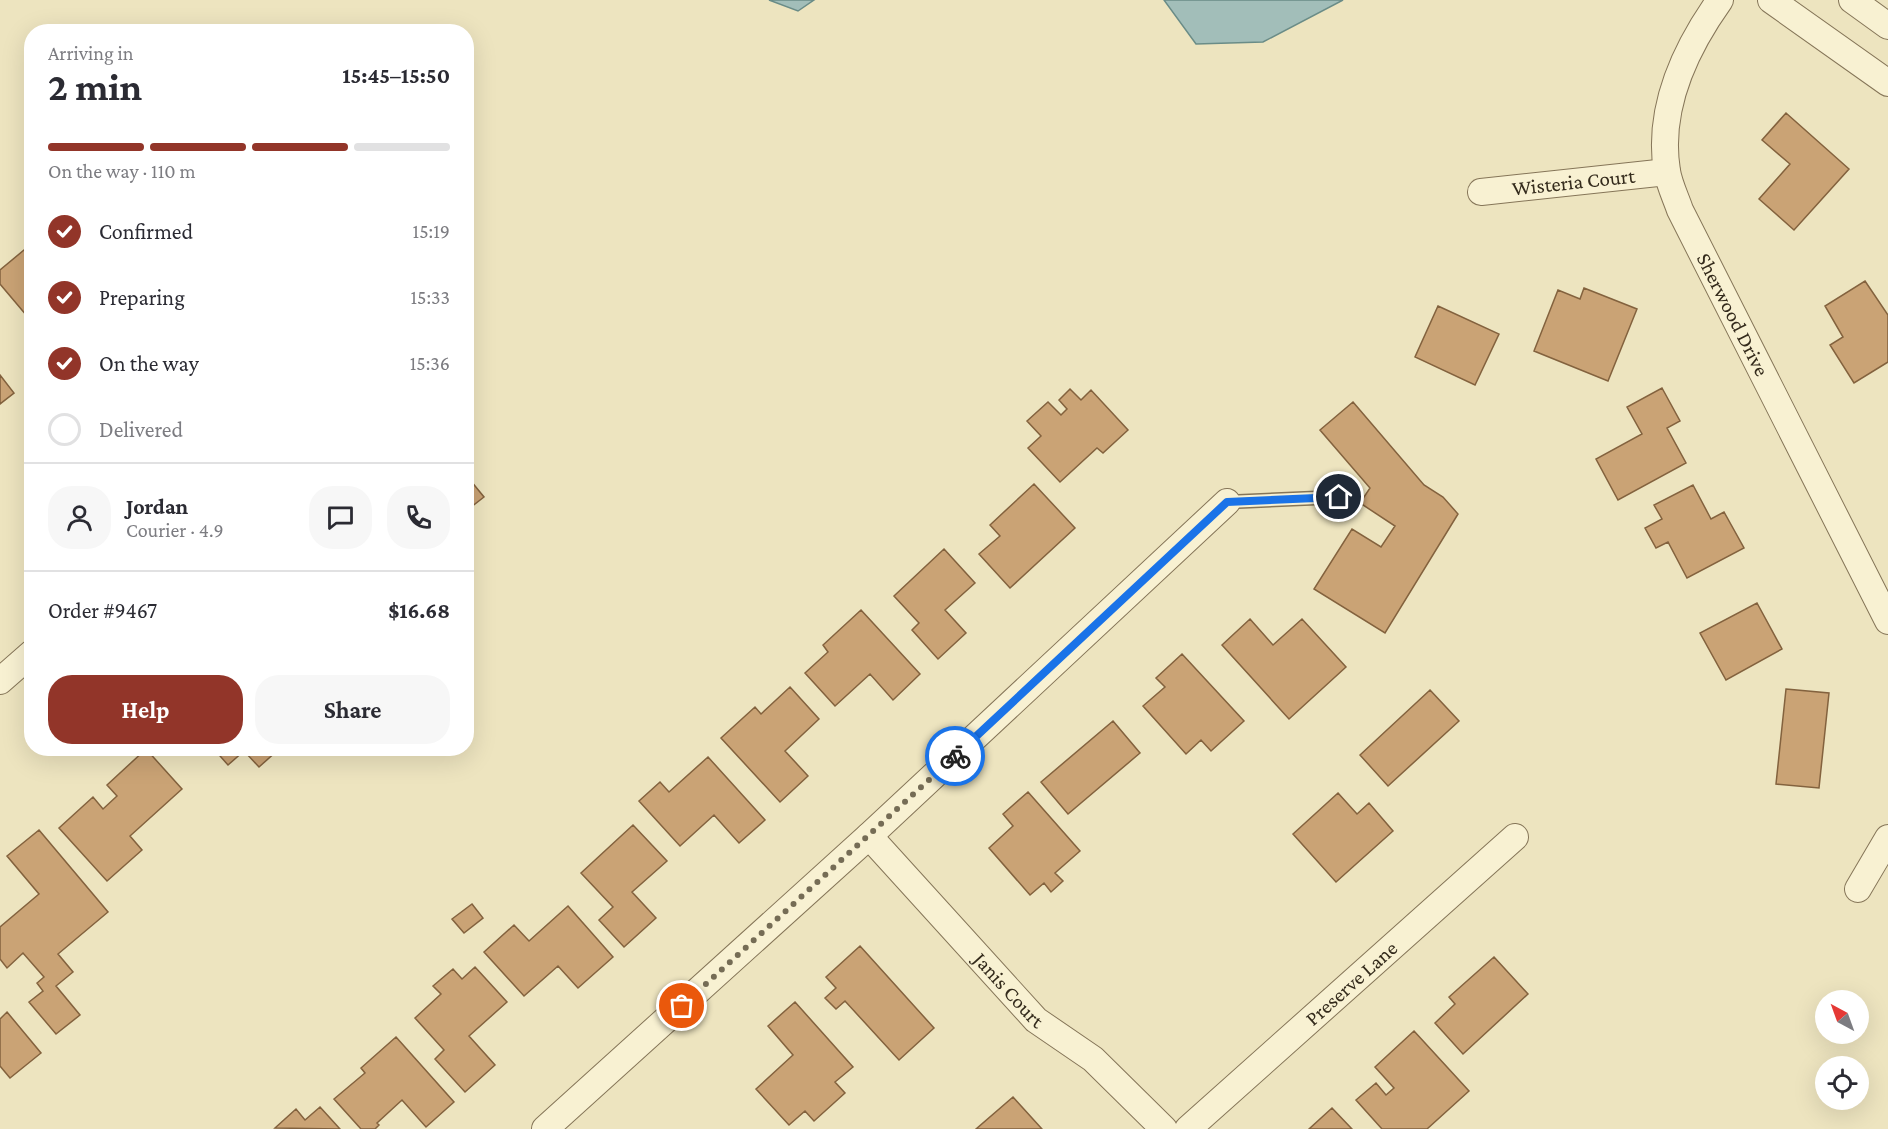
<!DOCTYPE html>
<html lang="en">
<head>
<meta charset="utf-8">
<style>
	:root { --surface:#fff; --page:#f7f7f7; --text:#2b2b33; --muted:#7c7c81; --line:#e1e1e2; --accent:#923529 }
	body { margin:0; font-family:"Crimson Pro",serif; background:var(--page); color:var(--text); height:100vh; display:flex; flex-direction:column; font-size:22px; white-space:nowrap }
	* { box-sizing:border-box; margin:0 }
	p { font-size:20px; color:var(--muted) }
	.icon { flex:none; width:33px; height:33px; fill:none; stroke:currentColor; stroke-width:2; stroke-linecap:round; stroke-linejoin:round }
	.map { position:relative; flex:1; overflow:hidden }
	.sheet { position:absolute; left:24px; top:24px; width:450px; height:732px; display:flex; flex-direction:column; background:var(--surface); border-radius:24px; box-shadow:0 6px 24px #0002 }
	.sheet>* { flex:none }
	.needle { width:39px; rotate:319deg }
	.buttons { position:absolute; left:1815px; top:990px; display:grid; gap:12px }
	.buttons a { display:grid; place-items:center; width:54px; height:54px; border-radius:50%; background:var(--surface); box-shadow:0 6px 24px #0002; font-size:30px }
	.pin { position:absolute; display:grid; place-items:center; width:51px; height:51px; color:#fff; margin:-26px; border:3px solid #fff; border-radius:50%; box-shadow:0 2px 6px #0007 }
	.courier { position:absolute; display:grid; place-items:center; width:60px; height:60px; margin:-30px; border:4px solid #1a73e8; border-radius:50%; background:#fff; color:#222; box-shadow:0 2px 8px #0007 }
	.head em { font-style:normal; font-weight:700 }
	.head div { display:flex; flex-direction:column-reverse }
	.head { display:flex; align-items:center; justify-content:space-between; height:102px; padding:0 24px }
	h1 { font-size:39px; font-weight:700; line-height:45px }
	.bar { display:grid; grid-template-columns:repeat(4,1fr); gap:9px 6px; align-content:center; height:72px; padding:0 24px }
	.bar i { height:8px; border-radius:4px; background:var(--line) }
	.bar .active { background:var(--accent) }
	.bar p { grid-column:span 4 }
	.line { display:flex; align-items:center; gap:15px; padding:0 24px; border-top:2px solid var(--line) }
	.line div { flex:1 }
	.round { display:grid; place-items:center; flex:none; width:63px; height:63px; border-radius:24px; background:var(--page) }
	ol { padding:0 24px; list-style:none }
	li { display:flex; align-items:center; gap:18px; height:66px }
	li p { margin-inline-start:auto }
	li .icon { padding:6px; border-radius:50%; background:var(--accent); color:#fff; stroke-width:4 }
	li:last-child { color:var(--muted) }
	li i { width:33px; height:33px; border:3px solid var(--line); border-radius:50% }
	.action { display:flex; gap:12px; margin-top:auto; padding:12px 24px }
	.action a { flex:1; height:69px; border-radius:24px; background:var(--accent); color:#fff; font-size:24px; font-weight:700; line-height:69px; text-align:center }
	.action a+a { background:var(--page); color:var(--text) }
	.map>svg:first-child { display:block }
	.water { fill:#a2beb9; stroke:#6a8c87; stroke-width:1.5 }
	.building { fill:#caa375; stroke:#83623e; stroke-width:1.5 }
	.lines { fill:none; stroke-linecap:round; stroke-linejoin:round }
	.service-casing { stroke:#857558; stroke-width:15 }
	.minor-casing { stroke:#857558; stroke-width:28 }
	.service { stroke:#f8f1d2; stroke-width:12 }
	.minor { stroke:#f8f1d2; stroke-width:26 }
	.done { stroke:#756c55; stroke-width:6; stroke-dasharray:0 10.8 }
	.route { stroke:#1a73e8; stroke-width:8 }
	.labels { text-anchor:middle; stroke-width:6; stroke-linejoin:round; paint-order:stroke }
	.street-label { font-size:21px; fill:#342b1c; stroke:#f4eece }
</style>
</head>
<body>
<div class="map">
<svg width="1888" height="1129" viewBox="0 0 1888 1129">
	<rect width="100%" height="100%" fill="#ede4bf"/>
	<!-- water -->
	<path class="water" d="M769 0H814L798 11Z
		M1164 0H1343L1263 42 1196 44Z"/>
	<!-- building -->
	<path class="building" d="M1786 113 1849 169 1794 230 1759 199 1790 164 1762 140Z
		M24 250 32 258V322L0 284V270Z
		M1865 281 1888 315V362L1854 383 1830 345 1843 337 1825 306Z
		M1584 288 1637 309 1608 381 1534 351 1558 290 1580 299Z
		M1438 306 1499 334 1475 385 1415 357Z
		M0 375 14 393 0 404Z
		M1662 388 1680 421 1667 428 1686 463 1618 500 1596 459 1642 434 1627 407Z
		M1070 389 1081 400 1091 390 1128 430 1103 453 1097 448 1060 482 1028 448 1041 436 1027 421 1048 402 1061 415 1067 409 1059 400Z
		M1353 402 1424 485 1443 497 1458 514 1385 633 1314 589 1352 529 1381 547 1395 526 1360 503 1370 488 1320 430Z
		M466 475 484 497 470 508 473 512 466 517Z
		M1034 484 1075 528 1010 588 979 554 1000 536 990 525Z
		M1693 485 1711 519 1724 512 1744 548 1687 578 1668 542 1656 548 1645 528 1662 519 1654 505Z
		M944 549 975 583 945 610 966 633 938 659 912 630 919 623 894 596Z
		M1757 603 1782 649 1726 680 1700 633Z
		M861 610 920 674 893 700 870 674 835 706 805 673 828 652 823 645Z
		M1250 619 1273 645 1302 619 1346 667 1289 719 1222 645Z
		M1182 654 1244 721 1211 751 1201 740 1186 754 1143 706 1165 687 1156 678Z
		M790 687 819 719 785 751 808 776 780 802 721 738 755 707 761 714Z
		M1786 689 1829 693 1819 788 1776 784Z
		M1430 690 1459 721 1388 786 1360 755Z
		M1113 721 1140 753 1068 814 1041 782Z
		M213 748H277L278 750 259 767 244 751 228 765Z
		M146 749 182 789 130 836 142 850 107 881 59 828 93 797 103 809 117 796 107 785Z
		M708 757 765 820 739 843 714 815 680 846 639 801 660 782 669 792Z
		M1028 792 1080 851 1055 873 1063 881 1051 892 1044 883 1030 895 989 848 1013 826 1003 814Z
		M1338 793 1357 814 1369 803 1393 831 1336 882 1293 834Z
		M633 825 667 861 632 892 656 918 624 947 599 920 613 907 581 873Z
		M39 830 108 912 58 954 73 972 56 986 80 1015 56 1034 29 1002 43 991 37 983 44 977 23 953 7 968 0 959V927L39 894 7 856Z
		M472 904 483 918 464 933 452 919Z
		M568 906 613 957 578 988 558 966 524 996 484 952 514 925 529 941Z
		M860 946 934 1028 899 1060 845 1001 836 1009 825 998 836 988 826 977Z
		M1494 957 1528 994 1463 1054 1435 1023 1455 1004 1449 997Z
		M475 967 507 1002 469 1036 495 1065 465 1092 435 1059 444 1050 415 1018 441 994 433 986 453 969 462 979Z
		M795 1002 853 1067 835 1082 845 1093 814 1121 805 1111 789 1125 756 1089 793 1055 768 1026Z
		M7 1012 41 1053 10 1078 0 1066V1019Z
		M1414 1031 1469 1091 1427 1129H1382L1356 1100 1376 1083 1386 1095 1394 1088 1375 1067Z
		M396 1037 454 1102 426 1127 402 1100 377 1123 379 1125 375 1129H361L334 1099 365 1073 361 1068Z
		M1013 1097 1042 1129H976Z
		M320 1107 340 1129 275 1128 296 1109 305 1120Z
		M1332 1108 1352 1129H1309Z"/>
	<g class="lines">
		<defs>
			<path id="service" d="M1227 502 1339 497"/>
			<g id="minor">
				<path id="s1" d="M1720 0C1685 49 1657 109 1667 171 1669 184 1676 198 1680 210L1888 621"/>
				<path d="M1771 0 1888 83"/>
				<path d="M1852 0 1888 26"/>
				<path id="s2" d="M1481 192 1667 172"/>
				<path d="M0 681 32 653"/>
				<path id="s3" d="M869 836 1036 1020 1093 1059 1164 1129"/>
				<path d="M1858 889 1888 838"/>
				<path d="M545 1129 869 836 1227 502"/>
				<path id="s4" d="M1188 1129 1515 837"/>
			</g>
		</defs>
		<!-- service casing -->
		<use href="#service" class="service-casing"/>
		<!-- minor casing -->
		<use href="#minor" class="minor-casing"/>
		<!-- service -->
		<use href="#service" class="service"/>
		<!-- minor -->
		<use href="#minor" class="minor"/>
	</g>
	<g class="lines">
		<!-- done -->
		<path class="done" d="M682 1006 955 756"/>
		<!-- route -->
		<path class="route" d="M955 756 1227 502 1339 497"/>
	</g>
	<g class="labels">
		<!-- street labels -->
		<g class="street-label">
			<text dy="7" stroke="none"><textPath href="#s2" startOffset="93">Wisteria Court</textPath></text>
			<text dy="7" stroke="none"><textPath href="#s1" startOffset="342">Sherwood Drive</textPath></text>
			<text dy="7" stroke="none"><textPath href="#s4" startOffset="219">Preserve Lane</textPath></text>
			<text dy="7" stroke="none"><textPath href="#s3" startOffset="208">Janis Court</textPath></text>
		</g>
	</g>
</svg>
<div class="buttons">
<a><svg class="needle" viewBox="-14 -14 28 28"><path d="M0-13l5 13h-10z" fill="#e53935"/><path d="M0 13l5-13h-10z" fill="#7c7c81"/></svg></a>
<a><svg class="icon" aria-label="locate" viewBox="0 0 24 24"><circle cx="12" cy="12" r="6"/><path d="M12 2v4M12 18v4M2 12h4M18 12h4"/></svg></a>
</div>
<div class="pin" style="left:682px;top:1006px;background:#ea580c"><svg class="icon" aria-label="bag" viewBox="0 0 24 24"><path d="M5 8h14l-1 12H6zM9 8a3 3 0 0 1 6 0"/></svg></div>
<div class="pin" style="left:1339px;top:497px;background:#1f2937"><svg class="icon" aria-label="home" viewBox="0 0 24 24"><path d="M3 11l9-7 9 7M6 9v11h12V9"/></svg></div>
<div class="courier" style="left:955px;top:756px"><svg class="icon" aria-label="bike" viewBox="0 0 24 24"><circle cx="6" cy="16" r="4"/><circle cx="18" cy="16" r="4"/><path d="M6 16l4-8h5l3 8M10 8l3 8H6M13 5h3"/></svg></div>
<section class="sheet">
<div class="head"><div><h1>2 min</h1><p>Arriving in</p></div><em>15:45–15:50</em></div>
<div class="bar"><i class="active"></i><i class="active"></i><i class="active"></i><i></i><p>On the way · 110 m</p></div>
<ol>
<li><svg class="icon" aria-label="check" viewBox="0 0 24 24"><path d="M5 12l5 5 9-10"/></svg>Confirmed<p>15:19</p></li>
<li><svg class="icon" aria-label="check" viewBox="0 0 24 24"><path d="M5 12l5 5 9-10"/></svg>Preparing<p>15:33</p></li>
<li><svg class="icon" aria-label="check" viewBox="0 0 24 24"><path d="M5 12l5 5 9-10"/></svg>On the way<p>15:36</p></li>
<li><i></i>Delivered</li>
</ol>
<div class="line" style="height:108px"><a class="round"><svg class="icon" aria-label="person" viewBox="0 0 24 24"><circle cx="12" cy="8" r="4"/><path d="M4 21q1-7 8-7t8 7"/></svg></a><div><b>Jordan</b><p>Courier · 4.9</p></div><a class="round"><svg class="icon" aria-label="chat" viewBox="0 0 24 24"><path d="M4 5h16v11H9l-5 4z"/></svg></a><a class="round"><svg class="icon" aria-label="phone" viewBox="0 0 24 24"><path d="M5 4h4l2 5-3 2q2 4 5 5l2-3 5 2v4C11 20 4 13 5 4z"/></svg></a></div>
<div class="line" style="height:78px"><div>Order #9467</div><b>$16.68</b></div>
<div class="action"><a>Help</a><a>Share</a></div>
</section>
</div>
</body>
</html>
